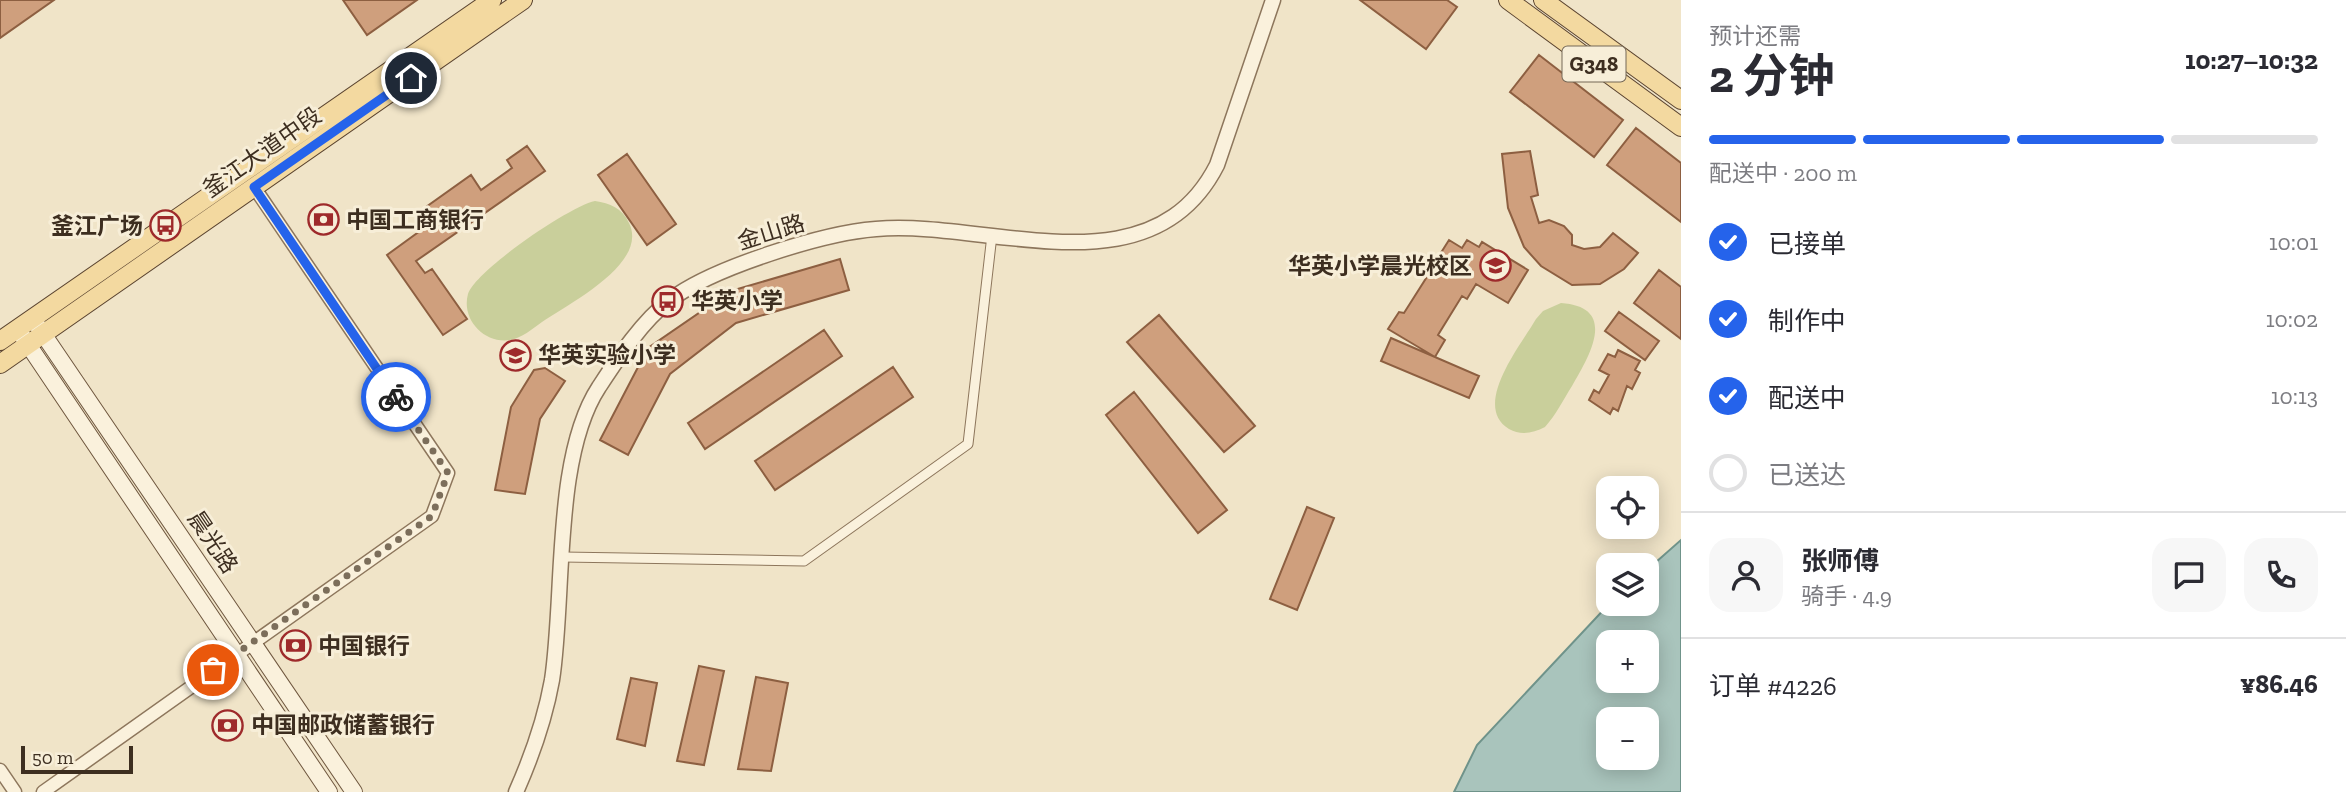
<!DOCTYPE html>
<html lang="zh">
<head>
<meta charset="utf-8">
<style>
	:root { --surface:#fff; --page:#f7f7f7; --text:#2b2b33; --muted:#7c7c81; --line:#e1e1e2; --accent:#2563eb }
	body { margin:0; font-family:"Zilla Slab","Noto Sans SC",serif; background:var(--page); color:var(--text); height:100vh; display:flex; flex-direction:column; font-size:26px; white-space:nowrap }
	* { box-sizing:border-box; margin:0 }
	p { font-size:23px; color:var(--muted) }
	.icon { flex:none; width:38px; height:38px; fill:none; stroke:currentColor; stroke-width:2; stroke-linecap:round; stroke-linejoin:round }
	.map { position:relative; flex:1; overflow:hidden }
	.sheet { display:flex; flex-direction:column; background:var(--surface); width:665px }
	.sheet>* { flex:none }
	.buttons { position:absolute; left:1596px; top:476px; display:grid; gap:14px }
	.buttons a { display:grid; place-items:center; width:63px; height:63px; border-radius:14px; background:var(--surface); box-shadow:0 4px 18px #0003; font-size:35px }
	.scale { position:absolute; left:21px; bottom:18px; width:112px; box-sizing:border-box; padding-left:7px; border:4px solid #3d2e20; border-top:0; font-size:19px; line-height:24px; white-space:nowrap; color:#3d2e20; -webkit-text-stroke:5px #f7eed8; paint-order:stroke }
	.pin { position:absolute; display:grid; place-items:center; width:60px; height:60px; color:#fff; margin:-30px; border:4px solid #fff; border-radius:50%; box-shadow:0 2px 7px #0007 }
	.courier { position:absolute; display:grid; place-items:center; width:70px; height:70px; margin:-35px; border:5px solid #2563eb; border-radius:50%; background:#fff; color:#222; box-shadow:0 2px 9px #0007 }
	.summary em { font-style:normal; font-weight:700 }
	.summary div { display:flex; flex-direction:column-reverse }
	.summary { display:flex; align-items:center; justify-content:space-between; height:119px; padding:0 28px }
	h1 { font-size:46px; font-weight:700; line-height:52px }
	.bar { display:grid; grid-template-columns:repeat(4,1fr); gap:10px 7px; align-content:center; height:84px; padding:0 28px }
	.bar i { height:9px; border-radius:5px; background:var(--line) }
	.bar .on { background:var(--accent) }
	.bar p { grid-column:span 4 }
	.line { display:flex; align-items:center; gap:18px; padding:0 28px; border-top:2px solid var(--line) }
	.line div { flex:1 }
	.round { display:grid; place-items:center; flex:none; width:74px; height:74px; border-radius:21px; background:var(--page) }
	ol { padding:0 28px; list-style:none }
	li { display:flex; align-items:center; gap:21px; height:77px }
	li p { margin-inline-start:auto }
	li .icon { padding:7px; border-radius:50%; background:var(--accent); color:#fff; stroke-width:4 }
	li:last-child { color:var(--muted) }
	li i { width:38px; height:38px; border:4px solid var(--line); border-radius:50% }
	main { display:flex; flex:1; min-height:0 }
	.map>svg:first-child { display:block }
	.green { fill:#c9cf9b }
	.water { fill:#a9c4bc; stroke:#6f938a; stroke-width:2; fill-rule:evenodd }
	.building { fill:#cf9f7d; stroke:#8d5f41; stroke-width:2 }
	.lines { fill:none; stroke-linecap:round; stroke-linejoin:round }
	.pedestrian-casing { stroke:#8d765c; stroke-width:11 }
	.minor-casing { stroke:#8d765c; stroke-width:15 }
	.tertiary-casing { stroke:#8d765c; stroke-width:17 }
	.secondary-casing { stroke:#6f573f; stroke-width:18 }
	.primary-casing { stroke:#5b4430; stroke-width:20 }
	.pedestrian { stroke:#faf1dc; stroke-width:9 }
	.minor { stroke:#faf1dc; stroke-width:12 }
	.tertiary { stroke:#faf1dc; stroke-width:14 }
	.secondary { stroke:#faf1dc; stroke-width:16 }
	.primary { stroke:#f3d9a0; stroke-width:18 }
	.done { stroke:#7c6e5b; stroke-width:7; stroke-dasharray:0 12.6 }
	.route { stroke:#2563eb; stroke-width:9 }
	.labels { text-anchor:middle; stroke-width:6; stroke-linejoin:round; paint-order:stroke }
	.shield { fill:#f7eed8; stroke:#756857; stroke-width:2 }
	.shield-label { font-size:21px; font-weight:bold; fill:#3d2e20 }
	.street-label { font-size:23px; fill:#3d2e20; stroke:#f7eed8 }
	.poi-label { font-size:23px; font-weight:bold; fill:#3d2e20; stroke:#f7eed8; text-anchor:start }
</style>
</head>
<body>
<main>
<div class="map">
<svg width="1681" height="792" viewBox="0 0 1681 792">
	<rect width="100%" height="100%" fill="#f0e4c8"/>
	<!-- green -->
	<path class="green" d="M595 201C610 203 622 208 629 223 649 263 570 303 542 322 532 329 522 338 510 340 484 344 461 319 468 294 476 270 570 206 595 201Z
		M1561 303C1620 307 1588 358 1572 386 1563 400 1556 415 1545 427 1533 433 1521 436 1509 429 1471 406 1521 345 1536 319L1543 311Z"/>
	<!-- water -->
	<path class="water" d="M1681 540V792H1454L1477 745 1609 604H1647V570ZM1608 642H1647V681H1608ZM1608 719H1647V758H1608Z"/>
	<!-- building -->
	<path class="building" d="M0 0H54L0 38Z
		M343 0H417L367 35Z
		M1360 0H1447L1457 7 1426 49Z
		M1539 55 1623 120 1594 157 1510 92Z
		M1636 128 1681 163V222L1607 165Z
		M527 146 545 171 416 261 425 273 432 269 467 319 443 335 387 255 435 220 426 207 471 175 481 190 512 168 507 160Z
		M1530 151 1538 195 1531 197 1539 223 1549 220 1564 226 1572 235V245L1584 249 1600 247 1613 233 1638 253 1624 269 1600 284 1572 285 1541 266 1524 247 1508 208 1502 154Z
		M627 154 676 224 647 245 598 175Z
		M1449 240 1462 248 1467 240 1479 247 1482 242 1528 270 1508 303 1476 284 1467 299 1462 296 1438 335 1445 340 1435 357 1388 329 1399 312 1404 313 1430 272 1425 269 1433 256 1437 259Z
		M840 259 849 290 736 323 670 374 628 455 600 440 648 348 731 291Z
		M1659 270 1681 287V339L1634 303Z
		M1619 312 1659 341 1645 360 1605 331Z
		M1159 315 1255 426 1224 452 1127 342Z
		M824 330 842 356 705 449 688 423Z
		M1391 338 1479 376 1469 398 1381 361Z
		M1618 350 1640 361 1635 370 1640 373 1632 389 1627 386 1618 411 1613 408 1610 414 1589 400 1594 390 1599 393 1609 375 1599 370 1608 354 1615 357Z
		M893 367 913 397 775 490 755 461Z
		M545 368 565 381 540 419 525 494 495 490 511 407 534 370Z
		M1134 392 1227 510 1198 533 1106 415Z
		M1307 507 1334 518 1297 610 1270 599Z
		M699 666 724 671 704 765 677 761Z
		M756 677 788 683 771 771 738 769Z
		M631 678 657 683 645 746 617 739Z"/>
	<g class="lines">
		<defs>
			<path id="pedestrian" d="M563 557 804 561 968 444 992 235"/>
			<path id="minor" d="M0 770 15 792
				M43 792 432 516 448 473 254 187"/>
			<path id="tertiary" d="M516 792C532 756 545 719 552 680 565 596 553 457 599 387 618 358 642 321 670 300 712 268 823 233 876 229 988 219 1151 295 1217 165L1273 0"/>
			<path id="secondary" d="M33 319 354 792
				M21 334 329 792"/>
			<path id="primary" d="M1508 0 1681 127
				M1543 0 1681 100
				M0 341 492 0
				M0 364 523 0"/>
		</defs>
		<!-- pedestrian casing -->
		<use href="#pedestrian" class="pedestrian-casing"/>
		<!-- minor casing -->
		<use href="#minor" class="minor-casing"/>
		<!-- tertiary casing -->
		<use href="#tertiary" class="tertiary-casing"/>
		<!-- secondary casing -->
		<use href="#secondary" class="secondary-casing"/>
		<!-- primary casing -->
		<use href="#primary" class="primary-casing"/>
		<!-- pedestrian -->
		<use href="#pedestrian" class="pedestrian"/>
		<!-- minor -->
		<use href="#minor" class="minor"/>
		<!-- tertiary -->
		<use href="#tertiary" class="tertiary"/>
		<!-- secondary -->
		<use href="#secondary" class="secondary"/>
		<!-- primary -->
		<use href="#primary" class="primary"/>
	</g>
	<g class="lines">
		<!-- done -->
		<path class="done" d="M213 670 432 516 448 473 396 397"/>
		<!-- route -->
		<path class="route" d="M396 397 254 187 411 78"/>
	</g>
	<!-- icons -->
	<defs>
		<symbol id="bank-ring" viewBox="-11 -11 22 22"><circle r="9.5" fill="#f7eed8" stroke="#9e2a2b" stroke-width="1.5"/><path d="M-6-4H6V4H-6ZM0-2.3a2.3 2.3 0 1 0 0 4.6a2.3 2.3 0 1 0 0-4.6Z" fill="#9e2a2b"/></symbol>
		<symbol id="bus-ring" viewBox="-11 -11 22 22"><circle r="9.5" fill="#f7eed8" stroke="#9e2a2b" stroke-width="1.5"/><path d="M-5-6H5V4H4V6H2V4H-2V6H-4V4H-5ZM-3.5-4V0h7V-4ZM-3.5 1.2v1.5H-2V1.2ZM2 1.2v1.5H3.5V1.2Z" fill="#9e2a2b"/></symbol>
		<symbol id="school-ring" viewBox="-11 -11 22 22"><circle r="9.5" fill="#f7eed8" stroke="#9e2a2b" stroke-width="1.5"/><path d="M0-5L7-2L0 1L-7-2ZM-4 1L0 2.5L4 1V4Q0 6-4 4Z" fill="#9e2a2b"/></symbol>
	</defs>
	<g fill-rule="evenodd">
		<use href="#bank-ring" x="306" y="202" width="35" height="35"/>
		<use href="#bus-ring" x="148" y="208" width="35" height="35"/>
		<use href="#school-ring" x="1478" y="248" width="35" height="35"/>
		<use href="#bus-ring" x="650" y="284" width="35" height="35"/>
		<use href="#school-ring" x="498" y="338" width="35" height="35"/>
		<use href="#bank-ring" x="278" y="628" width="35" height="35"/>
		<use href="#bank-ring" x="210" y="708" width="35" height="35"/>
	</g>
	<g class="labels">
		<!-- shield labels -->
		<rect class="shield" x="1562.5" y="46.5" width="63" height="35" rx="5"/>
		<g class="shield-label">
			<text x="1594" y="71">G348</text>
		</g>
		<!-- street labels -->
		<g class="street-label">
			<text transform="translate(262 152) rotate(-35)" y="8">釜江大道中段</text>
			<text transform="translate(771 232) rotate(-17)" y="8">金山路</text>
			<text transform="translate(213 542) rotate(56)" y="8">晨光路</text>
		</g>
		<!-- poi labels -->
		<g class="poi-label">
			<text x="346" y="228">中国工商银行</text>
			<text x="143" y="234" text-anchor="end">釜江广场</text>
			<text x="1472" y="274" text-anchor="end">华英小学晨光校区</text>
			<text x="691" y="309">华英小学</text>
			<text x="538" y="363">华英实验小学</text>
			<text x="318" y="654">中国银行</text>
			<text x="251" y="733">中国邮政储蓄银行</text>
		</g>
	</g>
</svg>
<div class="buttons">
<a><svg class="icon" aria-label="locate" viewBox="0 0 24 24"><circle cx="12" cy="12" r="6"/><path d="M12 2v4M12 18v4M2 12h4M18 12h4"/></svg></a>
<a><svg class="icon" aria-label="layers" viewBox="0 0 24 24"><path d="M12 4l9 5-9 5-9-5zM3 14l9 5 9-5"/></svg></a>
<a>+</a>
<a>−</a>
</div>
<div class="scale">50 m</div>
<div class="pin" style="left:213px;top:670px;background:#ea580c"><svg class="icon" aria-label="bag" viewBox="0 0 24 24"><path d="M5 8h14l-1 12H6zM9 8a3 3 0 0 1 6 0"/></svg></div>
<div class="pin" style="left:411px;top:78px;background:#1f2937"><svg class="icon" aria-label="home" viewBox="0 0 24 24"><path d="M3 11l9-7 9 7M6 9v11h12V9"/></svg></div>
<div class="courier" style="left:396px;top:397px"><svg class="icon" aria-label="bike" viewBox="0 0 24 24"><circle cx="6" cy="16" r="4"/><circle cx="18" cy="16" r="4"/><path d="M6 16l4-8h5l3 8M10 8l3 8H6M13 5h3"/></svg></div>
</div>
<section class="sheet">
<div class="summary"><div><h1>2 分钟</h1><p>预计还需</p></div><em>10:27–10:32</em></div>
<div class="bar"><i class="on"></i><i class="on"></i><i class="on"></i><i></i><p>配送中 · 200 m</p></div>
<ol>
<li><svg class="icon" aria-label="check" viewBox="0 0 24 24"><path d="M5 12l5 5 9-10"/></svg>已接单<p>10:01</p></li>
<li><svg class="icon" aria-label="check" viewBox="0 0 24 24"><path d="M5 12l5 5 9-10"/></svg>制作中<p>10:02</p></li>
<li><svg class="icon" aria-label="check" viewBox="0 0 24 24"><path d="M5 12l5 5 9-10"/></svg>配送中<p>10:13</p></li>
<li><i></i>已送达</li>
</ol>
<div class="line" style="height:126px"><a class="round"><svg class="icon" aria-label="person" viewBox="0 0 24 24"><circle cx="12" cy="8" r="4"/><path d="M4 21q1-7 8-7t8 7"/></svg></a><div><b>张师傅</b><p>骑手 · 4.9</p></div><a class="round"><svg class="icon" aria-label="chat" viewBox="0 0 24 24"><path d="M4 5h16v11H9l-5 4z"/></svg></a><a class="round"><svg class="icon" aria-label="phone" viewBox="0 0 24 24"><path d="M5 4h4l2 5-3 2q2 4 5 5l2-3 5 2v4C11 20 4 13 5 4z"/></svg></a></div>
<div class="line" style="height:91px"><div>订单 #4226</div><b>¥86.46</b></div>
</section>
</main>
</body>
</html>
